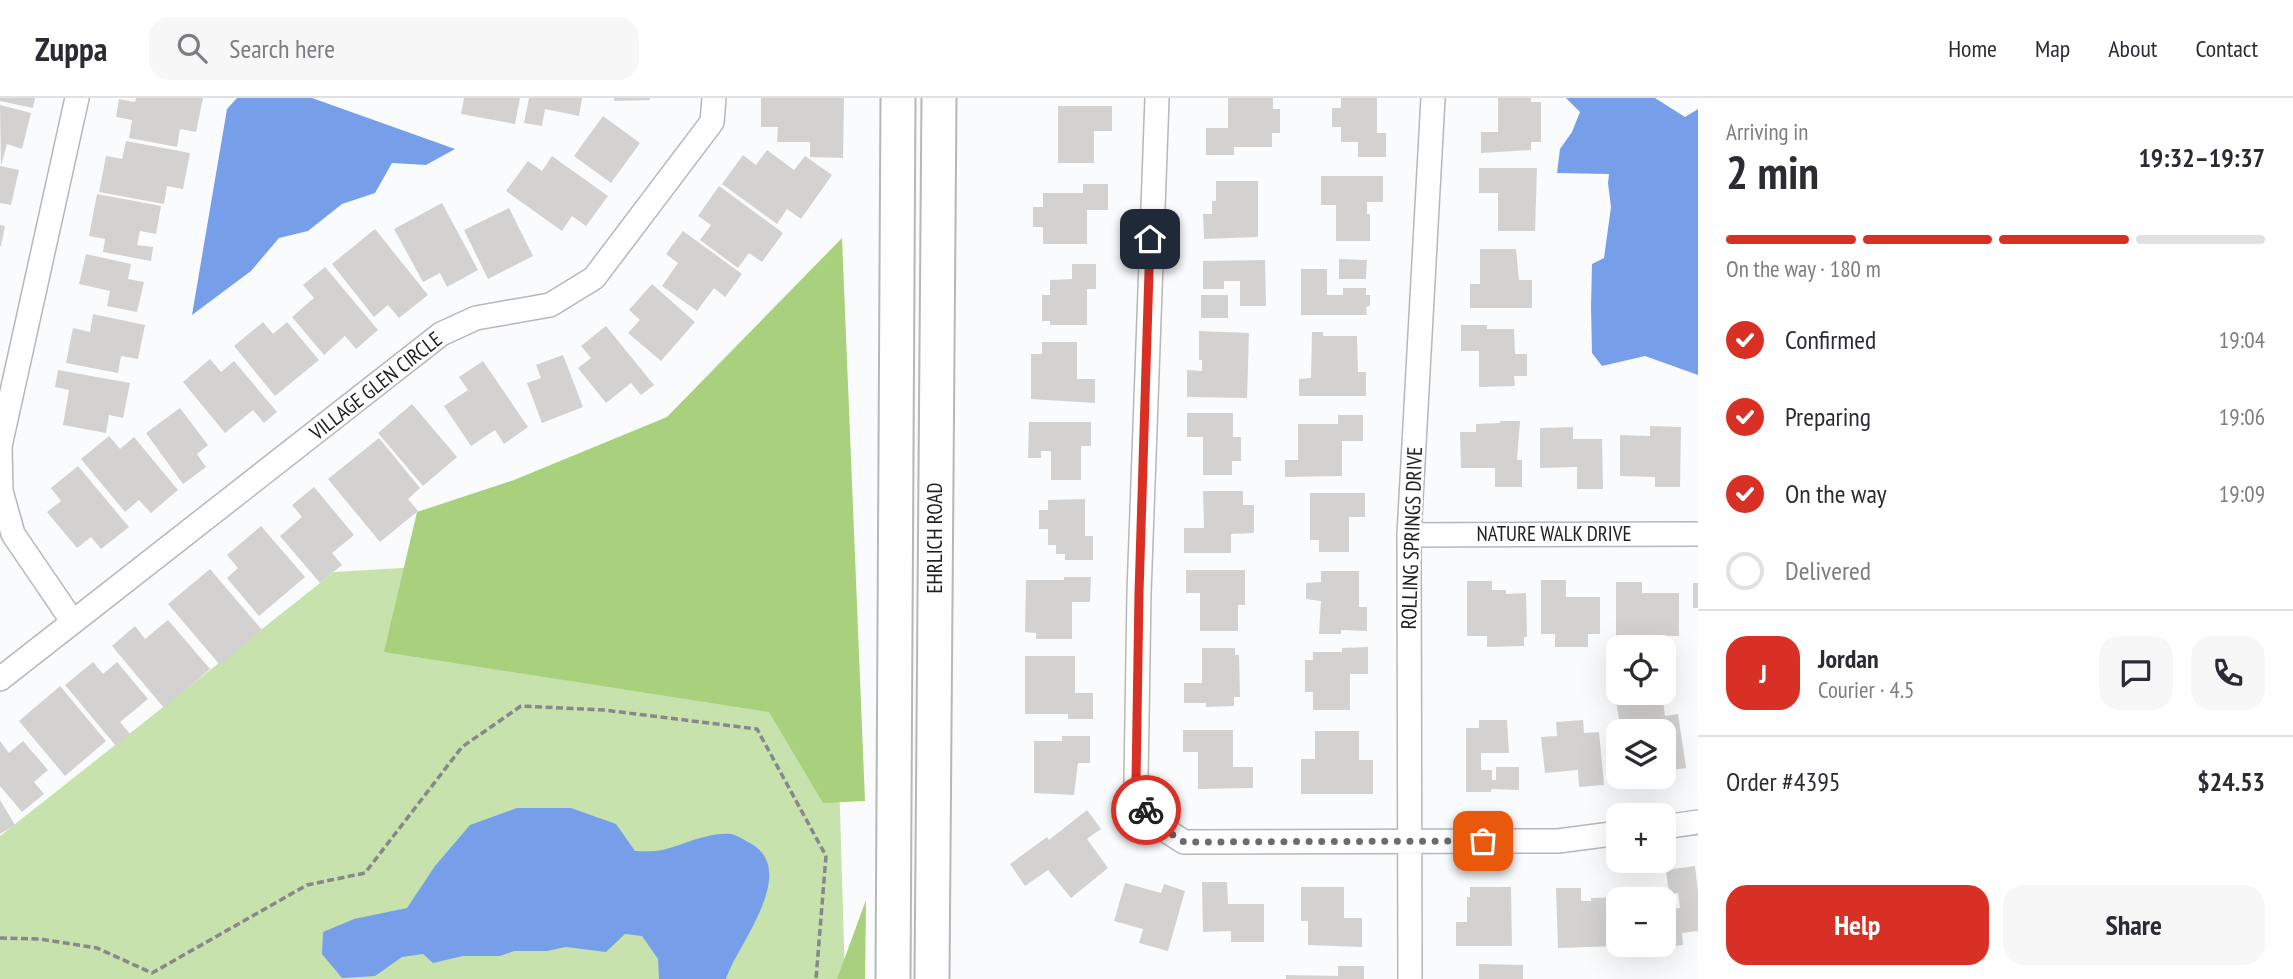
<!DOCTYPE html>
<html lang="en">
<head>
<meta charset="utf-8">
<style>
	:root { --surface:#fff; --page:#f7f7f7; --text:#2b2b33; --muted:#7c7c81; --line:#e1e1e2; --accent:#d93025 }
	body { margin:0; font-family:"PT Sans Narrow",sans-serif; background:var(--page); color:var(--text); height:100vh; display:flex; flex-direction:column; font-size:26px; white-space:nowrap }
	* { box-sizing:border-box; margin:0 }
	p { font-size:23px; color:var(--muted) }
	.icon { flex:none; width:38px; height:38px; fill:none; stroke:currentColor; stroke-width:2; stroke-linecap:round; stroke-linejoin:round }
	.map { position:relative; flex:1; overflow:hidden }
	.panel { display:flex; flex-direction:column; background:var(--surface); width:595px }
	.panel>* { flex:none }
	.buttons { position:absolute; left:1606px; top:537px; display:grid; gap:14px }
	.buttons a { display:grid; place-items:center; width:70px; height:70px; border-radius:14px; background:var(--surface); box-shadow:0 7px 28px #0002; font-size:35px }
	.pin { position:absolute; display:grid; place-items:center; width:60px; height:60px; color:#fff; margin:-30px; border-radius:14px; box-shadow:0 4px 10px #0006 }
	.courier { position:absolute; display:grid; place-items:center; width:70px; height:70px; margin:-35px; border:5px solid #d93025; border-radius:50%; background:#fff; color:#222; box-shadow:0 2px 9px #0007 }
	.summary em { font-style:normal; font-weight:600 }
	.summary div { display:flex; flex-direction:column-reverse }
	.summary { display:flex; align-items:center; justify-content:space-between; height:119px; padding:0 28px }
	h1 { font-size:46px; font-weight:600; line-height:52px }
	.bar { display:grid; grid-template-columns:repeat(4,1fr); gap:10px 7px; align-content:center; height:84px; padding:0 28px }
	.bar i { height:9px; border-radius:5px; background:var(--line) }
	.bar .current { background:var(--accent) }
	.bar p { grid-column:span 4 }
	.line { display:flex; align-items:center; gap:18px; padding:0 28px; border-top:2px solid var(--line) }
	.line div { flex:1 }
	.round { display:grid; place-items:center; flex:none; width:74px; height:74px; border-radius:21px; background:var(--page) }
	ol { padding:0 28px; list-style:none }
	li { display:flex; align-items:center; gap:21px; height:77px }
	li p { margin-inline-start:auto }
	li .icon { padding:7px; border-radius:50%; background:var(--accent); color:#fff; stroke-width:4 }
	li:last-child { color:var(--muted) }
	li i { width:38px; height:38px; border:4px solid var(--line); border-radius:50% }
	.action { display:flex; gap:14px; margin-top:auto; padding:14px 28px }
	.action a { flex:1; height:80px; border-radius:21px; background:var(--accent); color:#fff; font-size:28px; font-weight:600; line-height:80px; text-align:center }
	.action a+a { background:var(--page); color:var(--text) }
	header { display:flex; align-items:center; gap:42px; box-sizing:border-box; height:98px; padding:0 35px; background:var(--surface); border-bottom:2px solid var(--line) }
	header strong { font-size:33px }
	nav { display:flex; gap:38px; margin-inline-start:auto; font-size:24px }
	.search { width:490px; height:63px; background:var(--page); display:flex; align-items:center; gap:18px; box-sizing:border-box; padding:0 24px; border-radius:21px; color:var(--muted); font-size:26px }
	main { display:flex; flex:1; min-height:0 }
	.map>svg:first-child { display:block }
	.green { fill:#c7e2ad }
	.forest { fill:#a8d07d }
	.water { fill:#779fe9 }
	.building { fill:#d3d2d1 }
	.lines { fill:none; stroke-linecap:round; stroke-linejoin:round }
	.street-casing { stroke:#b7b7b8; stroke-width:26 }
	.secondary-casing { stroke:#b7b7b8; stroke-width:37 }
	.path { stroke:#878889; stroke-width:3.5; stroke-dasharray:7 3.5; stroke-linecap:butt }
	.street { stroke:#fff; stroke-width:23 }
	.secondary { stroke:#fff; stroke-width:33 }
	.done { stroke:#6c6c6d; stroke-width:7; stroke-dasharray:0 12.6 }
	.route { stroke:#d93025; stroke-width:9 }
	.labels { text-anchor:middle; stroke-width:5; stroke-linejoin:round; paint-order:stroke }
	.street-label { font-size:21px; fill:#1f1f20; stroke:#fff }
</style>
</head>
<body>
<header>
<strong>Zuppa</strong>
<div class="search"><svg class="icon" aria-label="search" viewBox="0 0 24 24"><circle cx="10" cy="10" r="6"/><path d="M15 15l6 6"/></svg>Search here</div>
<nav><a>Home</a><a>Map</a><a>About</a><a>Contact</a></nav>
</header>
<main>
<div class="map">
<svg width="1698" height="881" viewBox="0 0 1698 881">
	<rect width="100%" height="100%" fill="#fafbfc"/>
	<!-- green -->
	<path class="green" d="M832 444 845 881H0V738L334 474Z"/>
	<!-- forest -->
	<path class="forest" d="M842 140 865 703 823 705 769 614 384 554 417 414 514 382 667 319Z
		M866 802 865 881H837Z"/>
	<!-- water -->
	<path class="water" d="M237 0H312L455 51 426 67 392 65 375 95 342 106 308 133 279 140 251 173 192 217 227 11Z
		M1566 0H1655L1685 19 1698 11V277L1645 258 1602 268 1592 255 1591 209 1592 166 1604 160 1611 109 1608 85 1609 76 1557 75 1560 51 1572 34 1580 14Z
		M517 710H571L616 726 635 753C644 753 654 754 662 752 685 747 706 734 731 736 737 737 744 742 750 745 801 773 736 848 726 881H659L658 861 642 838 625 836 606 854 566 849 547 853H514L500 858H463L433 865 423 856 402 859 375 878 342 880 322 856 323 834 354 821 407 810 435 768 470 727Z"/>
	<!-- building -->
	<path class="building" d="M0 0H35L33 10 0 3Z
		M136 0H203L196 34 180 31 177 49 129 40 132 22 116 19 119 1 135 4Z
		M464 0H520L515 26 461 16Z
		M529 0H582L579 18 545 11 542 28 524 25Z
		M614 0H650V2L614 3Z
		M761 0H844L843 60 810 59V44H777L778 29H761Z
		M1228 0H1273V11H1280V35H1272V49H1234V57H1206V30H1228Z
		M1341 0H1377V35H1386V59H1358V44H1341V29H1332V10H1341Z
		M1498 0H1531V4H1541V44H1531V52L1481 55V34H1498Z
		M0 7 31 15 22 51 7 46 1 68Z
		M1058 8H1112V33H1094V65H1058Z
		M603 18 640 45 611 85 574 58Z
		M126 43 190 55 183 91 167 88 164 106 99 94 106 58 122 61Z
		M767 52 794 72 805 58 832 77 801 121 787 111 777 126 722 86 743 57 756 67Z
		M552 58 608 98 586 128 572 118 562 133 506 93 528 63 542 73Z
		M0 68 19 72 11 107 0 105Z
		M1479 70H1537L1535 133H1498V95H1479Z
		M1321 78H1383V104H1367V116H1370V143H1336V107H1321Z
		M1216 83H1258V139L1204 141 1203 116H1212V103H1216Z
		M1083 86H1108V112H1087V146H1043V129H1033V109H1043V95H1083Z
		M719 88 783 135 762 164 749 155 738 170 700 142 711 127 698 118Z
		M97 96 161 108 156 136 140 133 137 147 153 149 151 163 103 154 105 141 89 138Z
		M442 105 478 172 447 189 440 175 423 184 394 131Z
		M509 110 533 158 488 181 464 132Z
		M0 127 5 128 1 148H0Z
		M375 131 428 197 399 220 388 207 374 219 332 166Z
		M683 133 742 176 725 199 714 190 697 213 662 188 678 165 666 156Z
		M1480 151H1516L1519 182H1532V210H1470V186H1480Z
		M86 156 131 166 128 181 144 184 137 214 107 208 110 193 79 186Z
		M1339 161 1367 162 1366 181H1339Z
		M1265 162 1266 208H1240V183H1224V191H1203V163Z
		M1072 166H1096V191H1087V227H1050V223H1042V197H1050V182L1072 181Z
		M325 169 378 232 356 251 345 238 324 257 292 219 314 200 303 187Z
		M1301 171H1327V197H1343V190H1366V197H1370V208L1366 209 1367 217H1301Z
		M652 186 695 224 661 263 628 235 640 222 629 212Z
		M1201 197H1228V220H1201Z
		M93 216 145 227 138 261 121 258 118 275 66 265 73 230 90 234Z
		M263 224 273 236 287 224 319 262 275 298 234 248Z
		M1461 227H1487V231H1514L1515 256H1527V278H1514L1515 288 1479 289V253H1461Z
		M606 228 654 287 641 297 631 285 606 305 578 270 591 260 581 248Z
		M1199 233 1249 235 1247 300 1187 299V272L1202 273V262H1199Z
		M1312 234H1323V238H1357L1358 274H1366V298H1299V281L1311 280Z
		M1042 244H1077V281H1095V305L1031 301V256H1042Z
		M563 257 583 309 542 325 527 285 541 280 536 267Z
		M210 261 221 274 234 263 277 314 264 325 253 312 225 335 183 284Z
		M483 263 528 329 504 346 495 332 471 348 444 308 468 292 459 279Z
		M58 272 130 285 123 320 109 317 106 335 63 327 69 292 55 289Z
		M412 306 457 359 423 388 378 335Z
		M180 310 208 347 197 356 206 369 183 386 146 335Z
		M1187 315H1233V339H1241V363H1232V377H1203V339H1187Z
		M1338 317H1363V343H1342V378L1285 379V362H1298V326H1338Z
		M1500 323H1520L1517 362H1522V389H1495V370H1461L1460 334H1476V326L1500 325Z
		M1029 324H1091V348H1081V382H1051V353H1041V360H1028Z
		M1650 328 1681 329 1680 389H1655V379L1620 378V337L1650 338Z
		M1573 329V341H1602L1603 391H1577V369L1540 370V330Z
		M109 338 120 351 134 339 178 392 151 415 139 402 125 414 81 361Z
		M379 340 420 390 408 401 418 413 380 444 328 381Z
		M78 368 129 429 101 451 91 439 77 450 47 414 61 403 51 390Z
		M314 389 354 437 332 455 342 467 320 485 280 438 302 419 292 407Z
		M1203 393H1243V407H1254V435L1231 436V455H1184V430H1204Z
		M1310 395H1365V419H1349V454H1319V442H1310Z
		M1085 401V438H1093V462H1065V456H1056V447H1048V431H1039V412H1048V402Z
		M261 428 305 479 259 518 227 480 238 470 227 457Z
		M210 471 262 532 220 567 168 506Z
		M1186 472H1245V507H1238V533H1200V495H1186Z
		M1321 473H1359V509H1367V533L1341 532V536H1319L1321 503 1306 501V485L1321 484Z
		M1064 479H1091L1090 504H1072V541H1036V535L1025 534 1026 482H1064Z
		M1541 482H1566V499H1600V536H1588V549H1555V536H1541Z
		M1467 483H1492V492H1506V496L1526 495 1527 539H1524V548L1487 549V538H1467Z
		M1616 484H1642V495H1679V538H1660V542L1647 544H1616Z
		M1693 485H1698V510H1693Z
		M168 522 210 571 164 610 112 548 135 528 145 541Z
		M1368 549V576H1350V612H1313V594H1305V562H1313V554H1342V550Z
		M1202 550H1235V557H1239L1240 599H1234V608L1206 609V605H1184V585H1202Z
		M1025 558H1075V595H1093V621H1068V616H1025Z
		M93 564 103 576 117 564 148 601 120 624 130 636 116 648 65 587Z
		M60 588 106 643 65 678 19 623Z
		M1662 595 1665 618 1678 616 1686 670 1664 673V634H1621L1615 596Z
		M1479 622H1507L1509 655H1481V672H1492V682H1496V669H1519V692L1491 691V694H1466V630H1479Z
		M1583 622 1584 635 1599 634 1604 687 1579 689 1578 672 1545 675 1541 639 1557 638 1556 624Z
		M1183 632H1233V669H1253V690L1198 691V654H1183Z
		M1315 633H1359V662H1373V696H1301V661H1315Z
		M1062 638H1090V665H1078L1074 697 1034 695V643H1062Z
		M0 643 9 655 23 643 48 672 34 684 44 696 22 714 0 688Z
		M0 702 15 727 0 736Z
		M1087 712 1101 731 1087 741 1108 770 1071 800 1048 772 1025 788 1010 766 1047 739 1049 742Z
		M1695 768 1698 793V833L1682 835 1683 847 1661 850V847H1664V812L1680 810 1678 795 1669 796 1666 772Z
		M1202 784H1227L1228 806H1264V844H1231V833L1203 834Z
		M1125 785 1161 795 1164 786 1185 793 1168 853 1139 845 1143 831 1114 823Z
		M1301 789H1344V820H1362V849L1308 847V823H1301Z
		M1470 789H1511L1512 848H1456V824H1467V799H1470Z
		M1556 790H1581V803H1591V800L1619 799V848L1558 850Z
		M1479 866 1523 867V881H1479Z
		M1338 868H1364V881H1286V877L1338 878Z"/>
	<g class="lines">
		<defs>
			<path id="street" d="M77 0 0 348 1 393 13 436 73 524 441 236 476 220 550 207 594 180 712 24 714 0
				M1157 0 1139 495 1136 684 1150 722 1184 744 1558 743 1619 735
				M1409 437 1698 436
				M0 581 73 524
				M1664 729 1698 724
				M1410 881 1409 437 1433 0"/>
			<path id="secondary" d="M893 881 898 0
				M932 881 939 0"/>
		</defs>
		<!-- street casing -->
		<use href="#street" class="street-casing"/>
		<!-- secondary casing -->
		<use href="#secondary" class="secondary-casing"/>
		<!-- path -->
		<path class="path" d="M0 840 40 841 97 850 152 875 307 787 365 775 462 649 521 608 604 612 757 631 826 758 816 881"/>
		<!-- street -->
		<use href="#street" class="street"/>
		<!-- secondary -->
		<use href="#secondary" class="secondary"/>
	</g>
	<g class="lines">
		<!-- done -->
		<path class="done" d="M1146 712 1150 722 1184 744 1483 743"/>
		<!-- route -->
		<path class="route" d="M1146 712 1136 684 1139 495 1150 141"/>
	</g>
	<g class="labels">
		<!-- street labels -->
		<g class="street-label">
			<text transform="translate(376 288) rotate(-38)" y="7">VILLAGE GLEN CIRCLE</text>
			<text x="1554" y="443">NATURE WALK DRIVE</text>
			<text transform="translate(935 440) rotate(-90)" y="7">EHRLICH ROAD</text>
			<text transform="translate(1412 440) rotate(-88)" y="7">ROLLING SPRINGS DRIVE</text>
		</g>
	</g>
</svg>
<div class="buttons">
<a><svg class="icon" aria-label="locate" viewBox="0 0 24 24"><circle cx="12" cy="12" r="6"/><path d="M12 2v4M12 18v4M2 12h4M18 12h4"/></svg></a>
<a><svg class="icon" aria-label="layers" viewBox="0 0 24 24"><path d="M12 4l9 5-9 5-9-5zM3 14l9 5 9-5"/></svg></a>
<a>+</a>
<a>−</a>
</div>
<div class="pin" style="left:1483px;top:743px;background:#ea580c"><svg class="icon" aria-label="bag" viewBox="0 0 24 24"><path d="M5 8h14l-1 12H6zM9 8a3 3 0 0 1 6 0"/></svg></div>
<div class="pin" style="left:1150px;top:141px;background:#1f2937"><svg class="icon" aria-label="home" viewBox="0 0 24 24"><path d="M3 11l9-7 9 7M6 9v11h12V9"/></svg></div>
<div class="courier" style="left:1146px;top:712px"><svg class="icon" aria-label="bike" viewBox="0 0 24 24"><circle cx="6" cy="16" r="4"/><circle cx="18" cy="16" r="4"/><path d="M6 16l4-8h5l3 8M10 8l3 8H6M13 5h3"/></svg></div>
</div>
<section class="panel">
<div class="summary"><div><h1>2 min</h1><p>Arriving in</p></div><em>19:32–19:37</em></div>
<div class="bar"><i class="current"></i><i class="current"></i><i class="current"></i><i></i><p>On the way · 180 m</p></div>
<ol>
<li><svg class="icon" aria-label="check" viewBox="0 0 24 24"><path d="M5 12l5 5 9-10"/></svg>Confirmed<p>19:04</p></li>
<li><svg class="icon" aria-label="check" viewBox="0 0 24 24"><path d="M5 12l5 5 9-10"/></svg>Preparing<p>19:06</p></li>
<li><svg class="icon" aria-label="check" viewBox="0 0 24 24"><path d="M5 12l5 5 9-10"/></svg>On the way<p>19:09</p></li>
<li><i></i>Delivered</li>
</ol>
<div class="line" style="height:126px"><b class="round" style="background:var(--accent);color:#fff">J</b><div><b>Jordan</b><p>Courier · 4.5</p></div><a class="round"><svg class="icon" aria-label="chat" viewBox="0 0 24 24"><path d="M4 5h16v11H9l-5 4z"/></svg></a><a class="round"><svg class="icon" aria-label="phone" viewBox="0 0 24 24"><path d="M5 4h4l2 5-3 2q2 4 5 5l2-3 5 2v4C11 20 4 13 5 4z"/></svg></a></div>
<div class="line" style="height:91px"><div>Order #4395</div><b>$24.53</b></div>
<div class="action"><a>Help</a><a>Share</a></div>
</section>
</main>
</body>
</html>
